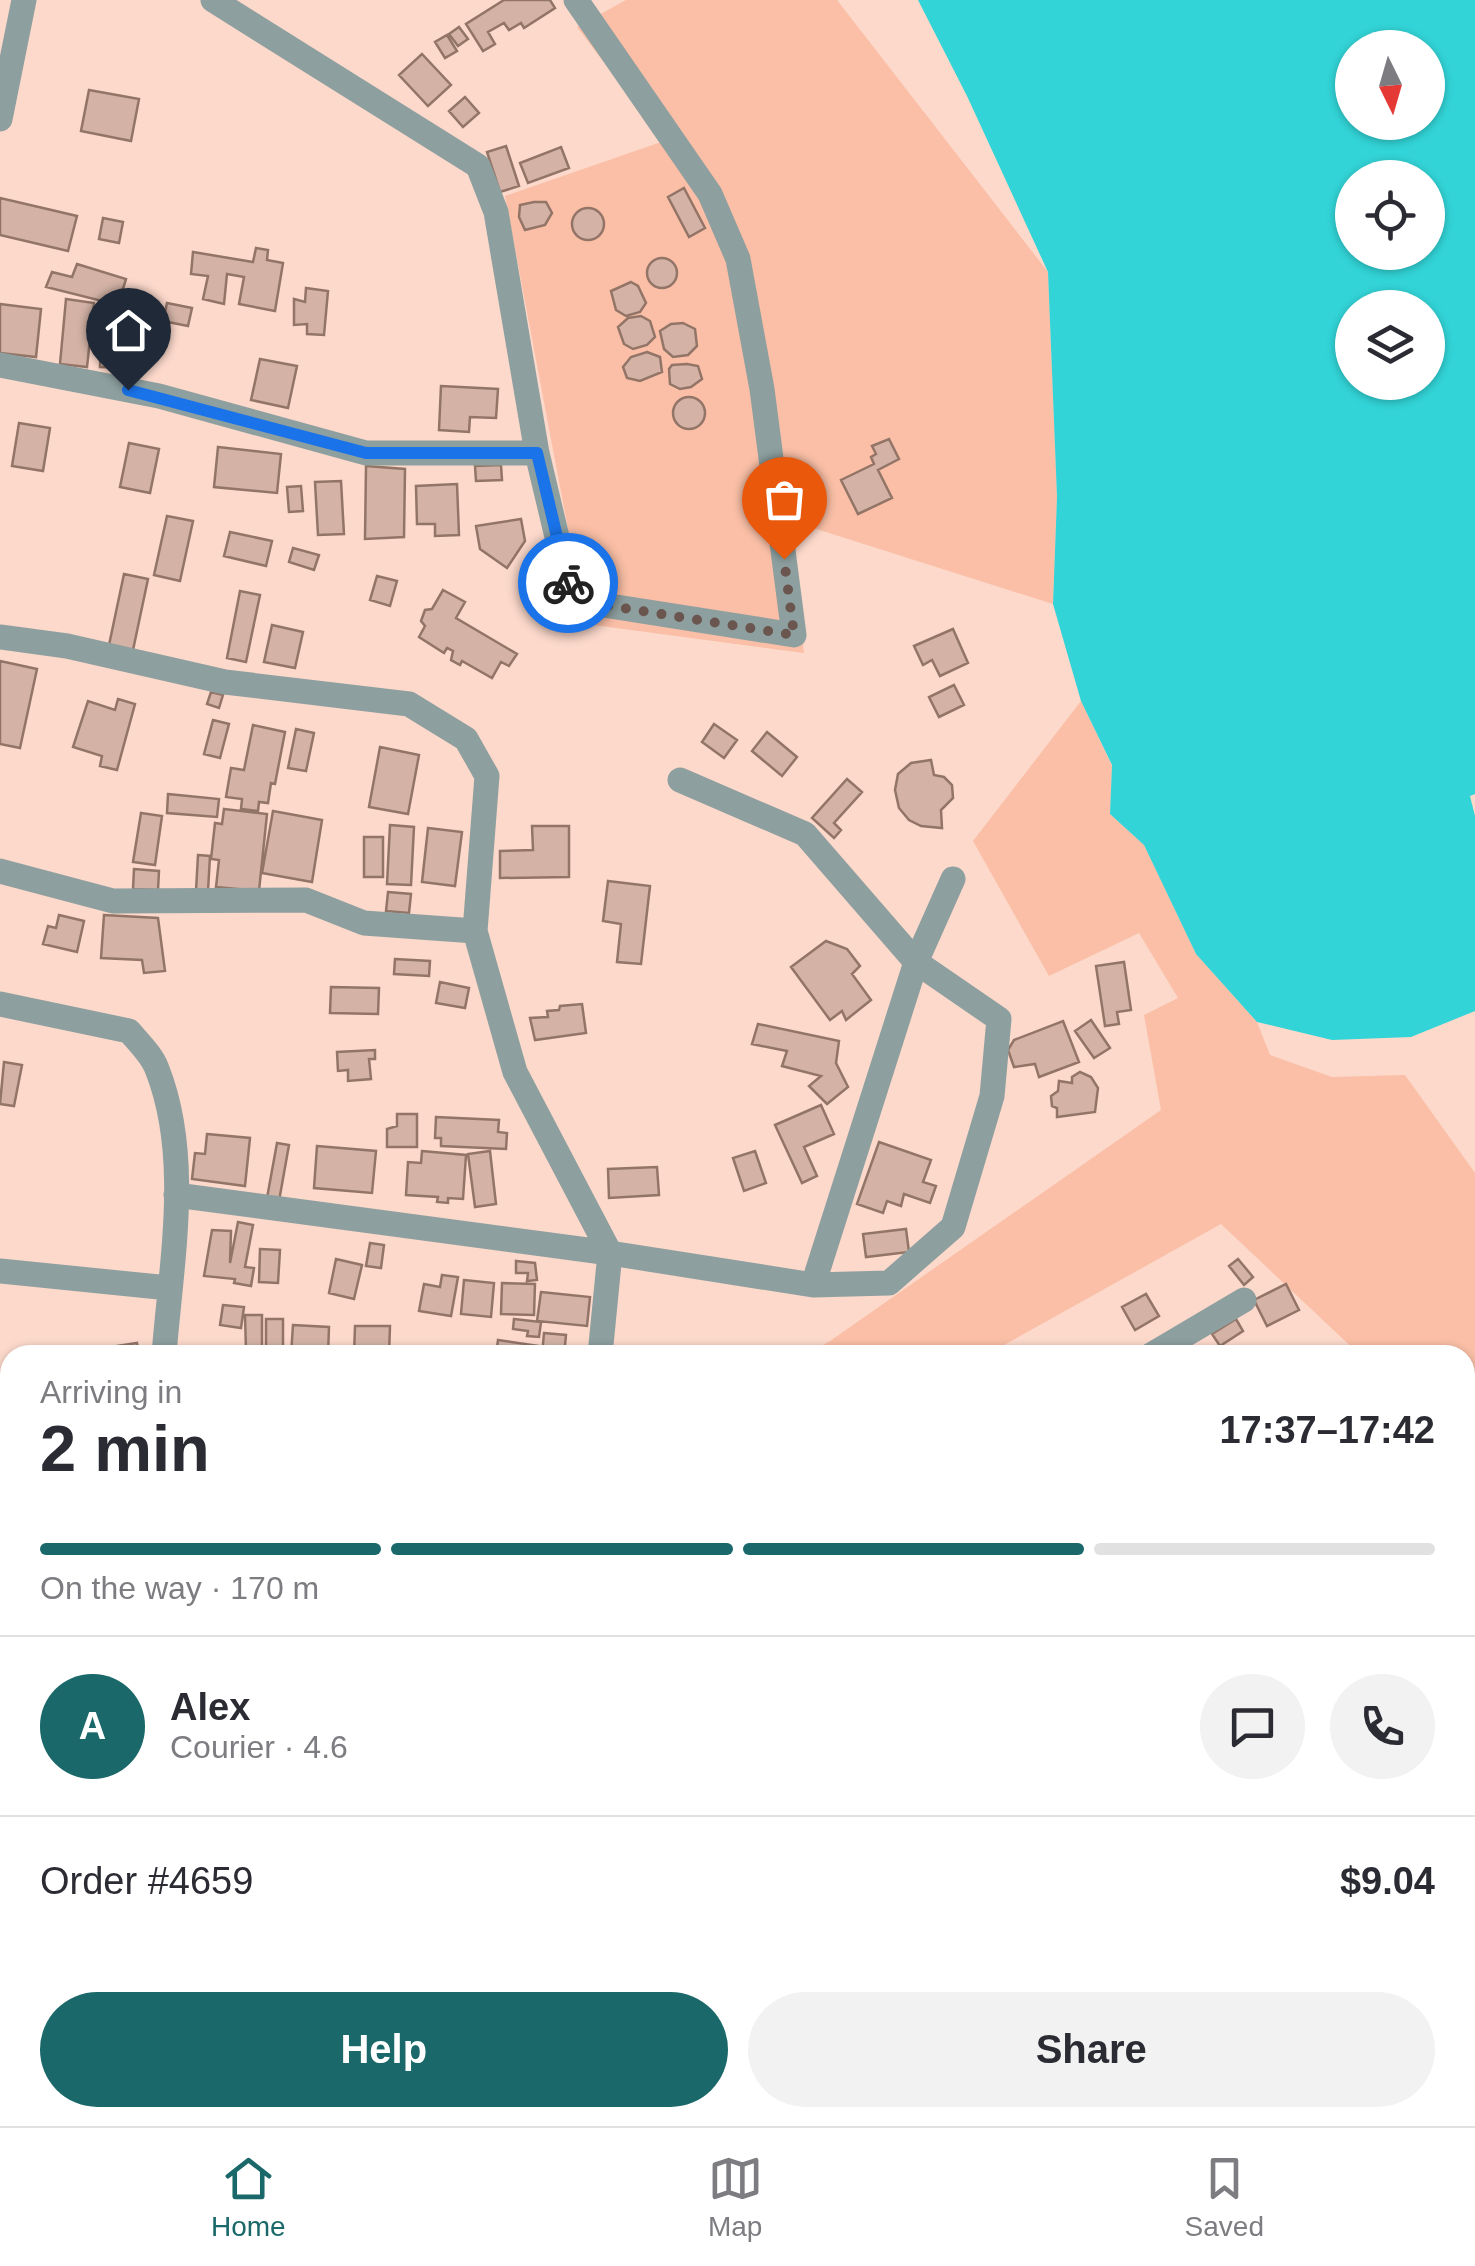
<!DOCTYPE html>
<html lang="en">
<head>
<meta charset="utf-8">
<style>
	:root { --surface:#fff; --page:#f2f2f3; --text:#2b2b33; --muted:#7c7c81; --line:#e1e1e2; --accent:#1a6869 }
	body { margin:0; font-family:Helvetica,sans-serif; background:var(--page); color:var(--text); height:100vh; display:flex; flex-direction:column; font-size:38px; white-space:nowrap }
	* { box-sizing:border-box; margin:0 }
	p { font-size:32px; color:var(--muted) }
	.icon { flex:none; width:55px; height:55px; fill:none; stroke:currentColor; stroke-width:2; stroke-linecap:round; stroke-linejoin:round }
	.map { position:relative; flex:1; overflow:hidden }
	.sheet { position:absolute; left:0px; top:1345px; width:1475px; height:782px; display:flex; flex-direction:column; background:var(--surface); border-radius:30px 30px 0 0; box-shadow:0 2px 8px #0004 }
	.sheet>* { flex:none }
	.needle { width:65px; rotate:175deg }
	.tools { position:absolute; left:1335px; top:30px; display:grid; gap:20px }
	.tools a { display:grid; place-items:center; width:110px; height:110px; border-radius:50%; background:var(--surface); box-shadow:0 2px 8px #0004; font-size:50px }
	.pin { position:absolute; display:grid; place-items:center; width:85px; height:85px; color:#fff; margin:-102px -42px; border-radius:50% 50% 50% 0; rotate:-45deg; box-shadow:0 0 10px #0007 }
	.pin .icon { rotate:45deg }
	.courier { position:absolute; display:grid; place-items:center; width:100px; height:100px; margin:-50px; border:8px solid #1a73e8; border-radius:50%; background:#fff; color:#222; box-shadow:0 2px 12px #0007 }
	.headline em { font-style:normal; font-weight:700 }
	.headline div { display:flex; flex-direction:column-reverse }
	.headline { display:flex; align-items:center; justify-content:space-between; height:170px; padding:0 40px }
	h1 { font-size:65px; font-weight:700; line-height:75px }
	.bar { display:grid; grid-template-columns:repeat(4,1fr); gap:15px 10px; align-content:center; height:120px; padding:0 40px }
	.bar i { height:12px; border-radius:8px; background:var(--line) }
	.bar .current { background:var(--accent) }
	.bar p { grid-column:span 4 }
	.line { display:flex; align-items:center; gap:25px; padding:0 40px; border-top:2px solid var(--line) }
	.line div { flex:1 }
	.round { display:grid; place-items:center; flex:none; width:105px; height:105px; border-radius:52px; background:var(--page) }
	.primary-button { display:flex; gap:20px; margin-top:auto; padding:20px 40px }
	.primary-button a { flex:1; height:115px; border-radius:60px; background:var(--accent); color:#fff; font-size:40px; font-weight:700; line-height:115px; text-align:center }
	.primary-button a+a { background:var(--page); color:var(--text) }
	.dock { display:flex; justify-content:space-around; align-items:center; height:140px; border-top:2px solid var(--line); background:var(--surface); font-size:28px; color:var(--muted) }
	.dock a { display:grid; justify-items:center; gap:5px }
	.dock .current { color:var(--accent) }
	.map>svg:first-child { display:block }
	.green { fill:#fabfa6 }
	.water { fill:#32d4d7; fill-rule:evenodd }
	.building { fill:#d4b3a6; stroke:#937568; stroke-width:2.5 }
	.lines { fill:none; stroke-linecap:round; stroke-linejoin:round }
	.minor { stroke:#8e9f9f; stroke-width:25 }
	.done { stroke:#6a564e; stroke-width:10; stroke-dasharray:0 18 }
	.route { stroke:#1a73e8; stroke-width:12 }
</style>
</head>
<body>
<div class="map">
<svg width="1475" height="2126" viewBox="0 0 1475 2126">
	<rect width="100%" height="100%" fill="#fcd9cb"/>
	<!-- green -->
	<path class="green" d="M626 0H837L1048 272 1057 497 1053 604 785 519 804 653 586 624 505 196 664 141 577 27Z
		M1081 701 1112 766 1110 814 1144 845 1196 954 1257 1022 1270 1055 1332 1077 1405 1075 1475 1173V1467L1465 1457V1355H1360L1221 1224 986 1355H805L830 1341 1161 1110 1144 1015 1178 998 1139 933 1049 976 973 841Z"/>
	<!-- water -->
	<path class="water" d="M918 0H1475V794L1470 796 1475 816V1011L1411 1037 1332 1040 1257 1022 1196 954 1144 845 1110 814 1112 765 1081 701 1053 604 1057 497 1048 272 967 96ZM1352 48H1428V122H1352ZM1352 178H1428V252H1352ZM1352 308H1428V382H1352Z"/>
	<!-- building -->
	<path class="building" d="M504 0H550L555 8 524 28 521 23 509 30 504 23 488 32 495 44 483 51 466 24Z
		M459 27 468 39 458 46 449 34Z
		M447 35 457 51 445 58 435 42Z
		M422 54 451 85 428 106 399 75Z
		M89 90 139 99 131 141 81 131Z
		M465 97 479 113 463 127 449 111Z
		M506 146 519 186 500 192 487 152Z
		M561 147 569 168 528 183 520 163Z
		M684 188 705 228 689 237 668 197Z
		M0 198 77 216 68 251 0 235Z
		M534 202H546L552 213 545 225 525 230 519 217 520 205Z
		M572 224a16 16 0 1 1 32 0a16 16 0 1 1-32 0Z
		M103 218 123 222 119 243 99 239Z
		M256 248 268 250 267 260 283 263 275 311 239 304 244 277 227 274 224 304 203 299 208 276 191 274 193 252 253 262Z
		M647 273a15 15 0 1 1 30 0a15 15 0 1 1-30 0Z
		M77 264 126 279 118 305 46 287 52 272 72 277Z
		M631 282 638 286 646 303 640 312 626 316 616 310 611 291Z
		M306 288 328 291 324 335 307 334V324L294 325V299L305 302Z
		M66 299 94 303 87 367 60 364Z
		M167 303 192 308 188 326 163 321Z
		M0 304 41 309 36 357 0 353Z
		M101 316 129 317 128 368 100 367Z
		M641 316 650 321 655 337 647 345 633 349 624 344 618 327 628 318Z
		M683 323 695 329 697 346 688 355 673 357 664 349 660 331 671 324Z
		M647 352 660 357 662 372 640 381 627 378 623 367 631 357Z
		M260 359 297 366 288 408 251 400Z
		M687 364 698 366 702 379 691 387 680 389 670 384 669 369 672 365Z
		M441 386 498 389 496 418 470 417 469 432 439 430Z
		M673 413a16 16 0 1 1 32 0a16 16 0 1 1-32 0Z
		M19 423 50 428 43 471 12 466Z
		M889 439 899 459 878 470 892 498 858 514 841 480 874 464 871 457 876 454 872 446Z
		M129 443 159 449 150 493 120 487Z
		M218 447 281 454 277 493 214 487Z
		M501 465 502 480 476 481 475 466Z
		M366 466 405 469 404 537 365 539Z
		M341 481 344 534 318 535 315 482Z
		M457 484 459 535 435 536V524H417L416 486Z
		M301 486 303 511 289 512 287 487Z
		M167 516 193 521 180 581 154 575Z
		M521 519 525 541 507 568 480 549 476 526Z
		M230 532 272 541 266 566 224 556Z
		M293 548 319 555 314 570 289 562Z
		M124 574 148 579 133 650 109 645Z
		M377 576 397 581 390 606 370 600Z
		M443 590 465 602 456 618 517 654 509 666 501 662 492 678 462 661 460 665 451 660 453 651 447 648 444 653 419 637 425 626 421 621 425 610 432 609Z
		M240 591 260 595 246 662 227 658Z
		M272 625 303 632 295 668 264 662Z
		M953 629 968 663 940 676 932 660 923 665 914 646Z
		M0 661 37 669 20 748 0 744Z
		M954 685 964 705 939 717 929 697Z
		M211 692 223 695 219 708 207 704Z
		M118 699 135 704 117 770 100 766 102 756 73 747 88 701 115 710Z
		M213 720 229 724 220 758 204 754Z
		M714 724 737 740 724 758 702 742Z
		M253 725 285 732 275 784 271 783 268 803 259 802 258 811 241 809 242 799 226 797 231 768 244 770Z
		M296 729 314 733 306 771 288 768Z
		M767 732 797 757 782 776 752 751Z
		M380 747 419 755 408 814 369 807Z
		M931 760 934 775 944 777 952 785 953 798 941 810 942 828 921 826 909 820 899 808 895 790 898 774 911 763Z
		M847 779 862 792 834 823 841 830 834 838 812 818Z
		M168 794 219 799 217 817 167 813Z
		M224 809 267 814 259 891 216 887 219 860 211 859 215 823 222 824Z
		M273 811 322 820 312 882 262 873Z
		M141 813 162 816 155 865 133 862Z
		M390 825 414 827 411 885 387 884Z
		M532 826H569V877L500 878V851L533 850Z
		M428 828 462 832 455 886 422 882Z
		M364 837H383V877H364Z
		M198 855 210 856 208 891H196Z
		M134 869 159 871 158 890 133 889Z
		M608 881 650 886 641 964 617 962 621 924 603 921Z
		M388 892 411 894 409 913 386 911Z
		M59 915 84 921 77 952 43 944 48 926 56 928Z
		M104 915 158 918 165 971 144 973 142 960 101 958Z
		M826 941 847 949 860 966 852 974 871 1000 846 1020 842 1011 830 1020 791 967Z
		M395 959 430 961 429 976 394 974Z
		M1124 962 1131 1010 1117 1012 1119 1024 1105 1026 1096 966Z
		M440 982 469 988 465 1008 436 1003Z
		M331 987 379 988 378 1014 330 1013Z
		M582 1004 586 1033 535 1040 530 1018 548 1017 547 1011 559 1010 560 1006Z
		M1091 1020 1110 1048 1094 1058 1075 1031Z
		M1063 1021 1079 1062 1039 1077 1035 1064 1014 1067 1008 1050 1014 1040Z
		M758 1024 839 1041 836 1063 848 1087 827 1104 809 1086 821 1076 782 1066 787 1051 752 1044Z
		M375 1050V1059H369L371 1079 348 1081V1070L338 1071 337 1052Z
		M4 1062 22 1065 14 1106 0 1104Z
		M1080 1072 1091 1077 1098 1088 1095 1112 1057 1117V1108L1052 1106 1051 1096 1058 1091 1059 1081 1072 1083V1077Z
		M821 1105 834 1134 804 1147 817 1176 802 1183 775 1125Z
		M397 1114H417V1147H387V1129L397 1126Z
		M436 1117 499 1120 498 1132 507 1133 506 1149 441 1146V1138H435Z
		M207 1134 250 1138 245 1186 192 1179 195 1153 205 1154Z
		M879 1142 931 1160 923 1182 936 1186 930 1203 904 1194 901 1206 887 1201 883 1213 857 1204Z
		M277 1143 289 1145 279 1201 267 1198Z
		M317 1146 376 1151 372 1193 314 1188Z
		M422 1151 466 1155 463 1199 448 1198V1203L437 1202 438 1197 406 1195 408 1162 421 1163Z
		M490 1151 496 1204 475 1207 468 1154Z
		M755 1151 766 1183 744 1191 733 1158Z
		M657 1167 659 1195 609 1198 608 1169Z
		M238 1222 253 1225 245 1267 254 1268 251 1286 234 1283 235 1279 204 1276 212 1230 231 1231 230 1263Z
		M906 1229 909 1252 866 1257 863 1234Z
		M370 1243 384 1245 381 1268 366 1266Z
		M260 1249 280 1250 278 1283 259 1282Z
		M336 1259 362 1265 354 1299 329 1293Z
		M1238 1259 1253 1277 1244 1285 1229 1266Z
		M516 1261 535 1263 537 1280 527 1281 528 1273H516Z
		M442 1275 458 1277 451 1316 419 1311 424 1284 440 1287Z
		M464 1280 494 1283 491 1317 461 1314Z
		M502 1283 535 1284 534 1315 501 1314Z
		M1286 1284 1299 1310 1267 1326 1254 1300Z
		M541 1292 590 1297 587 1326 537 1321Z
		M1146 1294 1159 1316 1135 1330 1122 1307Z
		M223 1305 244 1307 241 1328 220 1325Z
		M245 1315H262V1349L246 1350Z
		M266 1319H283V1355H266Z
		M514 1319 541 1322 539 1337 527 1336 528 1331 513 1329Z
		M1236 1319 1243 1331 1220 1346 1212 1334Z
		M293 1325 329 1327 328 1355H291Z
		M355 1326H390L389 1355H354Z
		M544 1333 566 1335 564 1355H542Z
		M498 1340 539 1346 538 1355H496Z
		M137 1343 139 1355H111L110 1347Z
		M1470 1494 1475 1497V1511L1465 1524V1500Z
		M7 1506 10 1548 0 1549V1507Z
		M10 2079V2117L0 2119V2081Z
		M702 2118H831V2121H817V2126H713V2122H702Z"/>
	<g class="lines">
		<!-- minor -->
		<path class="minor" d="M213 0 478 166 496 212 537 453 572 600 794 635 762 389 738 259 710 194 576 0
			M0 119 24 0
			M0 365 159 396 366 453H537
			M0 637 67 646 225 682 409 704 466 739 487 776 475 931 515 1072 610 1253 600 1355
			M680 780 805 834 916 962 999 1019 992 1096 953 1227 889 1283 813 1285
			M0 871 113 901 306 900 364 923 475 931
			M0 1004 129 1031C139 1043 152 1055 157 1069 192 1157 171 1263 164 1355
			M176 1195 610 1253 813 1285 916 962 953 879
			M0 1271 169 1288
			M1151 1355 1244 1300
			M0 1459H10
			M1465 1647 1475 1653
			M0 1720 10 1714
			M1465 1872 1475 1805
			M367 2118 372 2126
			M683 2125V2126
			M1203 2126 1204 2118
			M1432 2126 1433 2118"/>
	</g>
	<g class="lines">
		<!-- done -->
		<path class="done" d="M568 583 572 600 794 635 784 559"/>
		<!-- route -->
		<path class="route" d="M128 390 366 453H537L568 583"/>
	</g>
</svg>
<div class="tools">
<a><svg class="needle" viewBox="-14 -14 28 28"><path d="M0-13l5 13h-10z" fill="#e53935"/><path d="M0 13l5-13h-10z" fill="#7c7c81"/></svg></a>
<a><svg class="icon" aria-label="locate" viewBox="0 0 24 24"><circle cx="12" cy="12" r="6"/><path d="M12 2v4M12 18v4M2 12h4M18 12h4"/></svg></a>
<a><svg class="icon" aria-label="layers" viewBox="0 0 24 24"><path d="M12 4l9 5-9 5-9-5zM3 14l9 5 9-5"/></svg></a>
</div>
<div class="pin" style="left:784px;top:559px;background:#ea580c"><svg class="icon" aria-label="bag" viewBox="0 0 24 24"><path d="M5 8h14l-1 12H6zM9 8a3 3 0 0 1 6 0"/></svg></div>
<div class="pin" style="left:128px;top:390px;background:#1f2937"><svg class="icon" aria-label="home" viewBox="0 0 24 24"><path d="M3 11l9-7 9 7M6 9v11h12V9"/></svg></div>
<div class="courier" style="left:568px;top:583px"><svg class="icon" aria-label="bike" viewBox="0 0 24 24"><circle cx="6" cy="16" r="4"/><circle cx="18" cy="16" r="4"/><path d="M6 16l4-8h5l3 8M10 8l3 8H6M13 5h3"/></svg></div>
<section class="sheet">
<div class="headline"><div><h1>2 min</h1><p>Arriving in</p></div><em>17:37–17:42</em></div>
<div class="bar"><i class="current"></i><i class="current"></i><i class="current"></i><i></i><p>On the way · 170 m</p></div>
<div class="line" style="height:180px"><b class="round" style="background:var(--accent);color:#fff">A</b><div><b>Alex</b><p>Courier · 4.6</p></div><a class="round"><svg class="icon" aria-label="chat" viewBox="0 0 24 24"><path d="M4 5h16v11H9l-5 4z"/></svg></a><a class="round"><svg class="icon" aria-label="phone" viewBox="0 0 24 24"><path d="M5 4h4l2 5-3 2q2 4 5 5l2-3 5 2v4C11 20 4 13 5 4z"/></svg></a></div>
<div class="line" style="height:130px"><div>Order #4659</div><b>$9.04</b></div>
<div class="primary-button"><a>Help</a><a>Share</a></div>
</section>
</div>
<nav class="dock">
<a class="current"><svg class="icon" aria-label="home" viewBox="0 0 24 24"><path d="M3 11l9-7 9 7M6 9v11h12V9"/></svg>Home</a>
<a><svg class="icon" aria-label="map" viewBox="0 0 24 24"><path d="M3 6l6-2 6 2 6-2v14l-6 2-6-2-6 2zM9 4v14M15 6v14"/></svg>Map</a>
<a><svg class="icon" aria-label="saved" viewBox="0 0 24 24"><path d="M7 4h10v16l-5-4-5 4z"/></svg>Saved</a>
</nav>
</body>
</html>
